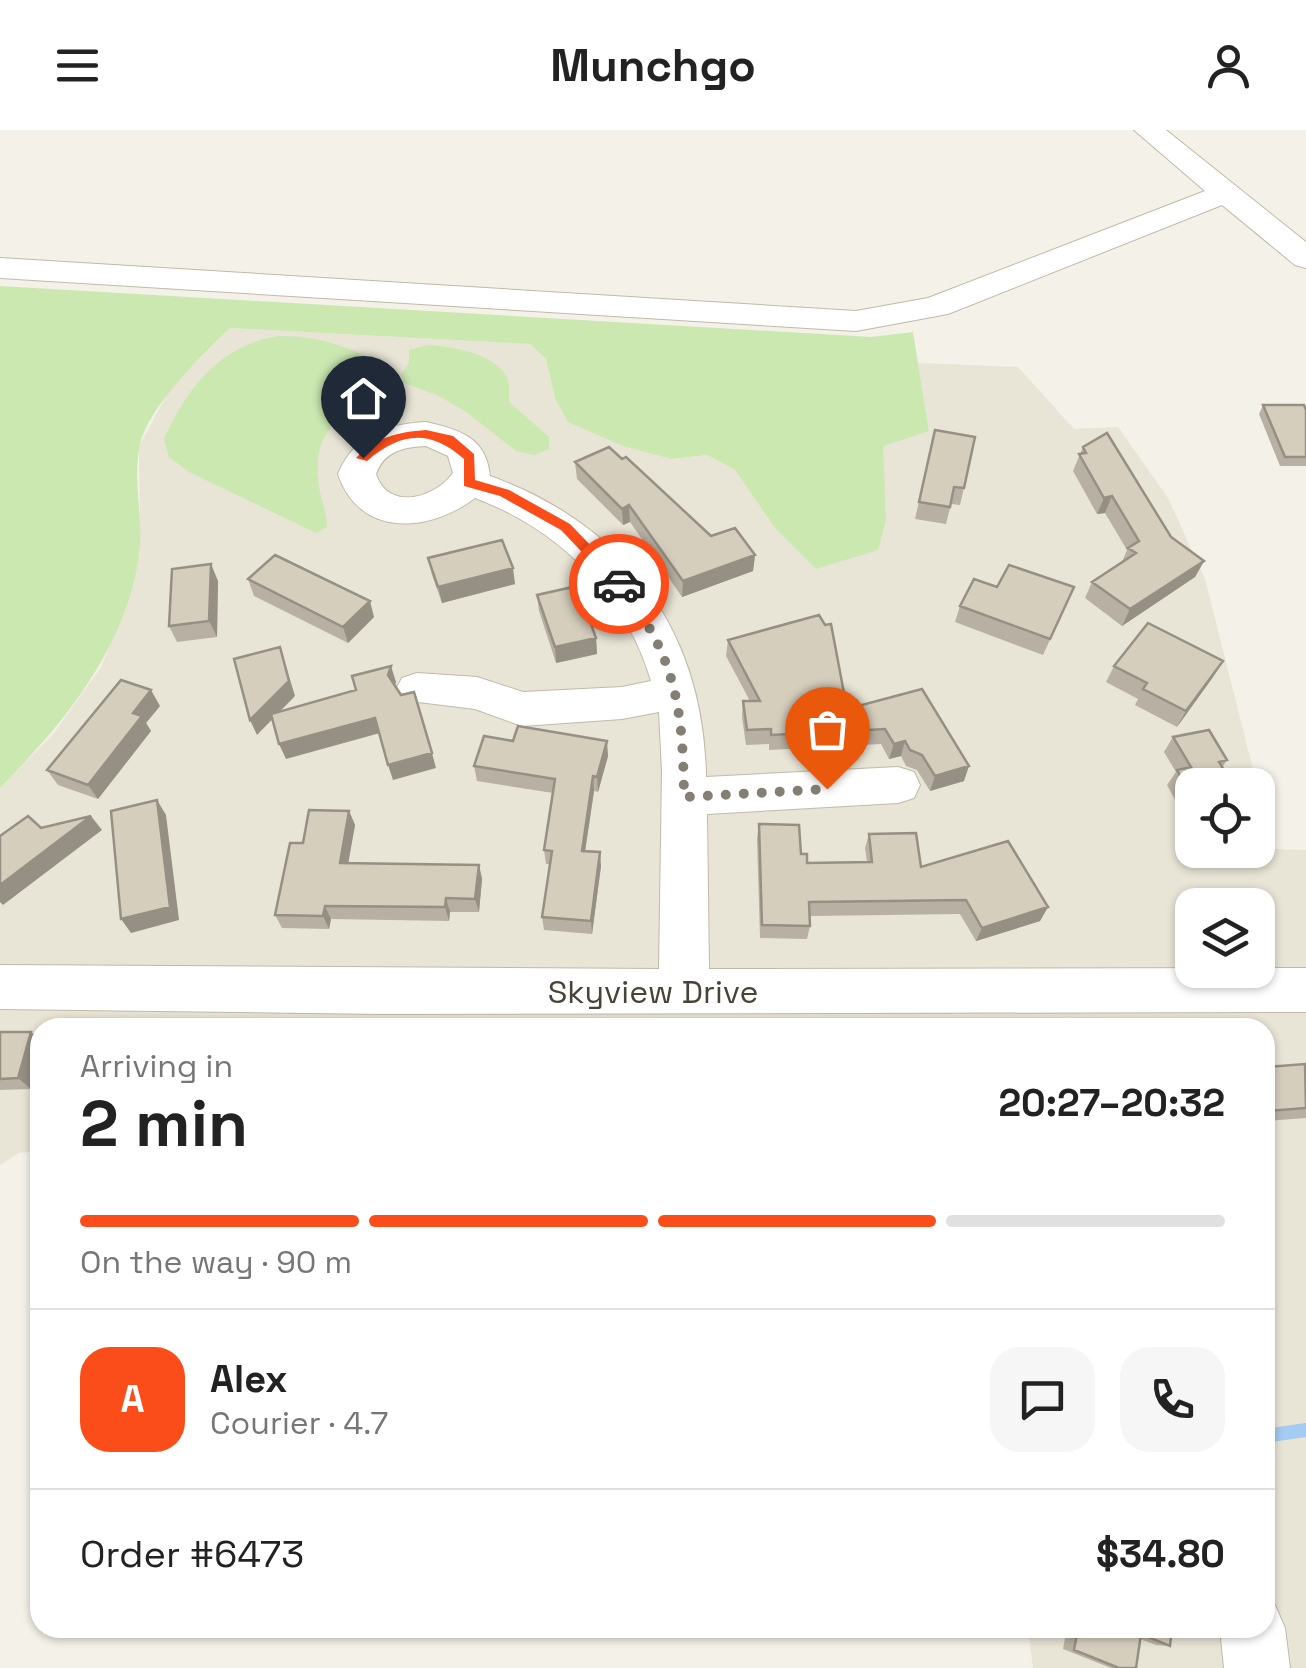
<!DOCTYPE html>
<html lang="en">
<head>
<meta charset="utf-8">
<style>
	:root { --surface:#fff; --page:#f6f6f6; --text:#222; --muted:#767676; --line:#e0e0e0; --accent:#fa4d19 }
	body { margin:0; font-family:"Space Grotesk",sans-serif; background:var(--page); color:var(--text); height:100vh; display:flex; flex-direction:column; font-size:38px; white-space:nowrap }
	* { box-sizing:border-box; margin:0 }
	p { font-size:32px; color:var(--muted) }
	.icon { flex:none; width:55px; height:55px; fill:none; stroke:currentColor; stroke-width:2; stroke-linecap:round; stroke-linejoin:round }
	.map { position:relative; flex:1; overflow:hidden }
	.drawer { position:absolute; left:30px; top:888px; width:1245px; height:620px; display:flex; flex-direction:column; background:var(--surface); border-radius:30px; box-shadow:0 2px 8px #0004 }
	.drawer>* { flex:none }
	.controls { position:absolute; left:1175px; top:638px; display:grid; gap:20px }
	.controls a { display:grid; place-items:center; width:100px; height:100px; border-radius:20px; background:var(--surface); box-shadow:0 2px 8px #0004; font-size:50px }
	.pin { position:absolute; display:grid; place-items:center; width:85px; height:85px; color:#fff; margin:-102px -42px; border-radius:50% 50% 50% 0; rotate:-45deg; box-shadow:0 0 10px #0007 }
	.pin .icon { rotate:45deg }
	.courier { position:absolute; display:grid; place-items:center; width:100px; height:100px; margin:-50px; border:8px solid #fa4d19; border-radius:50%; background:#fff; color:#222; box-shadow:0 2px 12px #0007 }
	.head em { font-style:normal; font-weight:600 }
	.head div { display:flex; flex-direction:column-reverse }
	.head { display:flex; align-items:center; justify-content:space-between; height:170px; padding:0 50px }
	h1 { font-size:65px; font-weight:600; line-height:75px }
	.bar { display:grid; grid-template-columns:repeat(4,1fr); gap:15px 10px; align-content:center; height:120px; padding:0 50px }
	.bar i { height:12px; border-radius:8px; background:var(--line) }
	.bar .selected { background:var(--accent) }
	.bar p { grid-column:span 4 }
	.line { display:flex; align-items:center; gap:25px; padding:0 50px; border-top:2px solid var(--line) }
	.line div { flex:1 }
	.round { display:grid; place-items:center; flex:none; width:105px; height:105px; border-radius:30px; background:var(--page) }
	header { display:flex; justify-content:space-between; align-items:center; height:130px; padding:0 50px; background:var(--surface); font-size:45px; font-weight:600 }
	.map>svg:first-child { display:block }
	.residential { fill:#e8e4d6; fill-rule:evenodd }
	.green { fill:#cbe8b1 }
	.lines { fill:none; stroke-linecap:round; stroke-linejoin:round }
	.stream { stroke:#a4cbf1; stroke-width:14 }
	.minor-casing { stroke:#c0baaa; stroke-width:2 }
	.minor { fill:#fff; fill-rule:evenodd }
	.wall { fill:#b8b1a3 }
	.shaded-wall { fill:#969084 }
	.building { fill:#d6cebd; stroke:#969084; stroke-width:2.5 }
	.route { fill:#fa4d19 }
	.done { stroke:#847f75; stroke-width:10; stroke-dasharray:0 18 }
	.labels { text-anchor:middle; stroke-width:8; stroke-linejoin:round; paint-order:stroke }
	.street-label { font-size:32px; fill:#484237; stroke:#fff }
</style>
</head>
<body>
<header><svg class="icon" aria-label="menu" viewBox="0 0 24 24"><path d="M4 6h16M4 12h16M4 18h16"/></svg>Munchgo<svg class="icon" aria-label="person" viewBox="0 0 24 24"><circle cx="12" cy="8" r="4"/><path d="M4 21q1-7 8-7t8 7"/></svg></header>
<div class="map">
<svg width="1306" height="1538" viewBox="0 0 1306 1538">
	<rect width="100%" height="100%" fill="#f4f1e8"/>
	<!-- residential -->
	<path class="residential" d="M230 198 530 214 546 229 555 268 672 329 707 325 735 340 775 398 886 390 882 315 929 300 918 233 1018 237 1074 299 1118 297 1168 368 1205 449 1257 655H1192V720H1258V658L1273 719 1306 720V1538H1033L1028 1498H1265V898H40V1021L19 1023 0 1035V658L54 603 101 537 125 479 140 424 139 316 170 259ZM1192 775H1258V840H1192Z"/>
	<!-- green -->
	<path class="green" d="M0 156 871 207 913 202 929 301 883 316 886 390 878 420 816 439 775 398 735 340 707 325 672 329 623 316 568 292 555 268 546 229 530 214 230 198C201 227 146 278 139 319 133 354 144 392 139 426 125 520 64 593 0 658Z
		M278 206C321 206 344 216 382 233 370 243 367 254 358 266 335 297 314 303 318 349 319 366 327 381 327 397L316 403 189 342 169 327 164 309C187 258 220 215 278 206Z
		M428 215C450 216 498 224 507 248 510 255 509 265 509 272L549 307V319L534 325 516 321 465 281 437 265 404 253 401 245 409 233V220Z"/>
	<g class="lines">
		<!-- stream -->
		<path class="stream" d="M1265 1306 1306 1300"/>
		<defs>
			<path id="minor" d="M1134 0H1166L1306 112V138L1295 135 1222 75 948 184 856 201 0 148V128L856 181 928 168 1205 61Z
				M426 292C460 300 486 307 490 346 626 395 704 502 706 647L898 637 914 642 920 655 914 668 898 673 707 684 709 839 1306 838V882L380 884 0 879V835L659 839 662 641 659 582 622 589 522 596 475 579 402 570 396 559 402 548 417 543 477 547 523 562 622 557 651 551C626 465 558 399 475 368 429 403 359 408 338 344 354 305 386 294 426 292ZM426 316 448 326 453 343C434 369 388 381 376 344 384 321 404 317 426 316Z
				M1265 1471 1275 1475 1285 1498 1290 1538H1224L1220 1498H1265Z"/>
		</defs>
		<!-- minor casing -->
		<use href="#minor" class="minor-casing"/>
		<!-- minor -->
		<use href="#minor" class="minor"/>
	</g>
	<!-- wall -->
	<path class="wall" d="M1263 275 1306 280V336H1280L1259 284Z
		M935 300 964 358 960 375 951 374 946 394 915 389Z
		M1083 317 1171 407 1204 431 1195 447 1122 496 1085 468 1092 452 1122 432 1127 420 1105 383 1097 384 1073 341Z
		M575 332 711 406 755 425 753 441 682 467 630 392 623 395 577 349Z
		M428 428 515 454 442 473 432 445Z
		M248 449 374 487 348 513 254 466Z
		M218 451 217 507 177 512 169 496Z
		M997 457H1074L1043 525 955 492 960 476Z
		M537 465 596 508 597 524 556 533 539 481Z
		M728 510 847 579 922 559 964 651 930 661 917 640 906 636 901 626 889 629 881 614 769 620V614L746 615 742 587 743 571H750L726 526Z
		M1114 536 1213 547 1177 597 1135 575 1138 569 1106 552Z
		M160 576 146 593 151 601 98 669 58 655 47 640Z
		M1173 607 1227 630 1222 638 1192 655V700L1167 655 1176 642 1164 622Z
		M608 626 598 662 594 661 585 721 601 736 592 804 544 800 542 787 550 734H546L544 720 553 663 477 651 474 636Z
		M349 681 355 695 348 733 479 735 482 749 479 782H450L449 791 331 789 329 799 282 798 275 785 303 713Z
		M759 694 801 724 807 733 867 732 865 718 869 704 921 737 1048 777 1040 791 976 811 960 784 810 786V796L807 809 760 808 757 708Z
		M1204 720H1254L1210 731Z
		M0 902H31L40 910V927L31 959 0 960Z
		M1265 929 1268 937H1306V988L1265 991Z
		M1067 1498H1172L1170 1516 1156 1515 1140 1509 1136 1538H1111L1063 1519Z"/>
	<!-- shaded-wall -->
	<path class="shaded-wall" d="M1112 366 1105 383 1097 384 1104 368Z
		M629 375 630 392 623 395 622 379Z
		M755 425 753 441 682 467 683 451Z
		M1204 431 1195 447 1122 496 1130 479Z
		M211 434 218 451 217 507 209 491Z
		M513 438 515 454 442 473 438 457Z
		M370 471 374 487 348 513 343 497Z
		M596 508 597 524 556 533 555 517Z
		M280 517 295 566 257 605 250 590Z
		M1223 531 1213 547 1177 597 1186 581Z
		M391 536 396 552 393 561 388 545Z
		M151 560 160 576 146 593 151 601 98 669 88 655 133 583Z
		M375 588 380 603 286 629 279 614Z
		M607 611 608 626 598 662 597 647Z
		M905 611 901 626 889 629 894 614Z
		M432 623 436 638 393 650 388 635Z
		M969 636 964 651 930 661 935 646Z
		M593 646 594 661 583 735 582 721Z
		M157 670 166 685 179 790 131 803 121 789Z
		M349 681 355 695 346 746 340 733Z
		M91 686 102 700 3 775 0 772V755Z
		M1218 720H1254L1210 731Z
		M600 722 601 736 592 804 591 791Z
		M479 735 482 749 479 782 475 769Z
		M446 768 450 782 449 791 445 777Z
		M325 776 331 789 329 799 323 786Z
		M1048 777 1040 791 976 811 982 798Z
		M31 902 40 910V927L31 959 18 948Z"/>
	<!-- building -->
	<path class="building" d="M1263 275H1304L1306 280V327H1285Z
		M935 300 975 307 964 358 954 357 950 377 919 372Z
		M1107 303 1171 407 1204 431 1130 479 1092 452 1136 423 1128 418 1139 411 1112 366 1104 368 1079 324 1086 323 1083 317Z
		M609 317 622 329 626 327 711 406 735 398 755 425 683 451 629 375 622 379 575 332Z
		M502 410 513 438 438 457 428 428Z
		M275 425 370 471 343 497 248 449Z
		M211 434 209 491 169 496 172 439Z
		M1009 435 1074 457 1050 509 960 476 974 449 997 457Z
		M577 456 596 508 555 517 537 465Z
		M819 485 825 495 831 494 847 579 922 559 969 636 935 646 922 625 910 620 905 611 894 614 885 599 771 605V599L747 600 743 571H760L728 510Z
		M1148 493 1223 531 1186 581 1143 559 1147 553 1114 536Z
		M280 517 289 551 250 590 234 529Z
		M391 536 388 545 401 565 414 562 432 623 388 635 375 588 279 614 271 584 356 560 352 546Z
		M121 550 151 560 133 583 142 586 88 655 47 640Z
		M518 596 607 611 597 647 593 646 582 721 600 722 591 791 542 787 552 721 544 720 555 649 474 636 484 606 513 611Z
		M1209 600 1227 630 1219 632 1233 655H1192V668L1177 640 1191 637 1173 607Z
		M157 670 170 777 121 789 111 681Z
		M309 680 349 681 340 733 479 735 475 769 446 768 445 777 325 776 323 786 275 785 290 713H303Z
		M28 686 41 698 91 686 0 755V706Z
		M759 694 799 695 801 724H807V733L872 732 869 704 916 703 921 737 1008 711 1048 777 982 798 966 770 809 772 810 796 762 795Z
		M1258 696 1264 707 1258 709Z
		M0 902H31L18 948 0 949Z
		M1265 929 1268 937 1305 934 1306 978 1265 981Z
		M1078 1498H1172L1170 1516 1141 1504 1136 1538H1119L1074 1520Z"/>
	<!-- route -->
	<path class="route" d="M426 300 453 306 474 324 475 350 509 360 570 394 624 450V457H615L561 400 500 366 464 356V329C430 299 401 302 367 331L356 328C376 307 398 302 426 300Z"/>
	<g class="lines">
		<!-- done -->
		<path class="done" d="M619 454C676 525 683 578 684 667L827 659"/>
	</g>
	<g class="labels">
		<!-- street labels -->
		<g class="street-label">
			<text x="653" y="873">Skyview Drive</text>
		</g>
	</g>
</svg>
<div class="controls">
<a><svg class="icon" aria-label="locate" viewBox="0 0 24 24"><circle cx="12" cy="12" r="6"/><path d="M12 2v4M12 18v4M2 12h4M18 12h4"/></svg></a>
<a><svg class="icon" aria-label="layers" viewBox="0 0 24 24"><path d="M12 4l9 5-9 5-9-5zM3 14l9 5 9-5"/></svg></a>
</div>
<div class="pin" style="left:827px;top:659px;background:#ea580c"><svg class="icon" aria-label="bag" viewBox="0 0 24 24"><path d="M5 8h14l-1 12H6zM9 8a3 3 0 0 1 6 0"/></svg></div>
<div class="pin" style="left:363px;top:328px;background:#1f2937"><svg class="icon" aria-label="home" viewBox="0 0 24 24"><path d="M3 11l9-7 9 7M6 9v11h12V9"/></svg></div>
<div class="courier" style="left:619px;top:454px"><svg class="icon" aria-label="car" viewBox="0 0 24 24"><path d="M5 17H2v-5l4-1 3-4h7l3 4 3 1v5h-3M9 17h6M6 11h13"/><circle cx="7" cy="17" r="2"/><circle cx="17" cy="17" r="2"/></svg></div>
<section class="drawer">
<div class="head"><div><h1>2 min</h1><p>Arriving in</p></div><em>20:27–20:32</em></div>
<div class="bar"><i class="selected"></i><i class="selected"></i><i class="selected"></i><i></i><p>On the way · 90 m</p></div>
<div class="line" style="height:180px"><b class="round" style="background:var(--accent);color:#fff">A</b><div><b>Alex</b><p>Courier · 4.7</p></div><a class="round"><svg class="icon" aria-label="chat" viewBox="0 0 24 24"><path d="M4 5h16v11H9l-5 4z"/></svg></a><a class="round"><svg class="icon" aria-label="phone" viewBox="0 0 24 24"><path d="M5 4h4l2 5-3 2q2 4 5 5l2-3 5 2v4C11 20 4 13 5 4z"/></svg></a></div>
<div class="line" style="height:130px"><div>Order #6473</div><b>$34.80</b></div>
</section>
</div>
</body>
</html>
